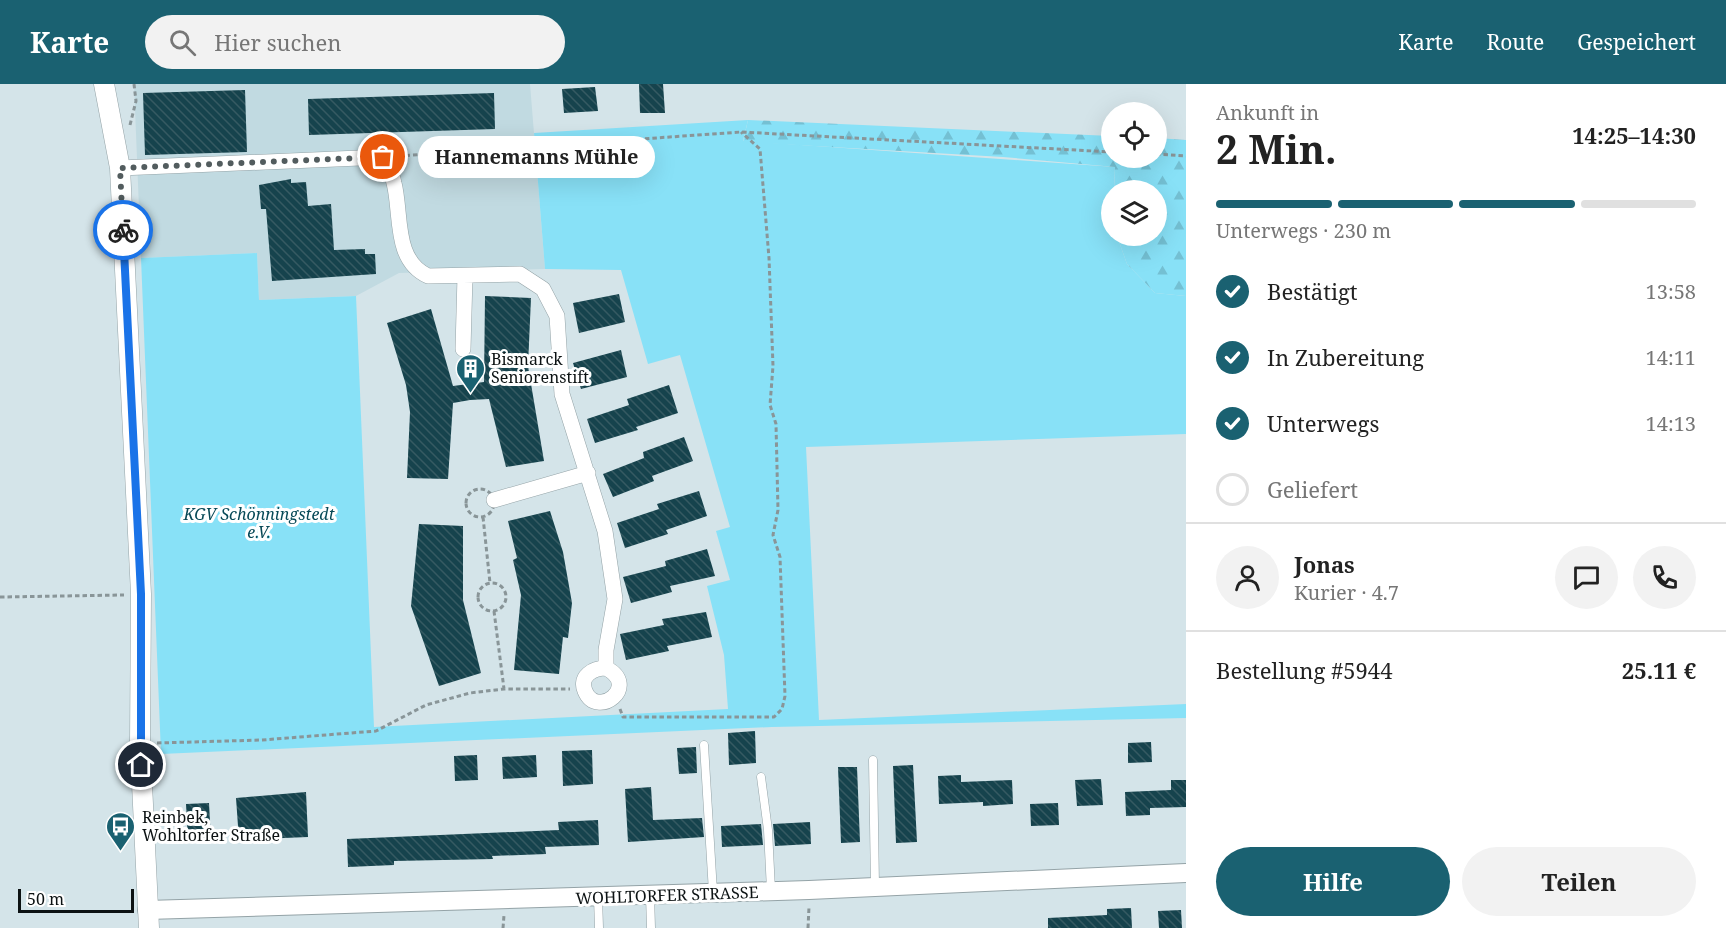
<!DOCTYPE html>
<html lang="de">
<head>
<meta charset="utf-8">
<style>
	:root { --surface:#fff; --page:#f2f2f2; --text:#222; --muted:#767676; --line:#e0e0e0; --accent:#1a6171 }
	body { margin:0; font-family:"Noto Serif",serif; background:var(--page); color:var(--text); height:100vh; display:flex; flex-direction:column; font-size:22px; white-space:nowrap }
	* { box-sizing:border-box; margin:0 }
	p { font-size:20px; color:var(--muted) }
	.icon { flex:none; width:33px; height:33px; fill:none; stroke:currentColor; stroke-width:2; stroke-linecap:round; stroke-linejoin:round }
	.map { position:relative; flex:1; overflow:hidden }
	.sheet { display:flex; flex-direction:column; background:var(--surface); width:540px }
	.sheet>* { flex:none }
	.buttons { position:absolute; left:1101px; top:18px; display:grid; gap:12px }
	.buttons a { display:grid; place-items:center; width:66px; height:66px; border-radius:50%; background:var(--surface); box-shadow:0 6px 24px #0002; font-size:30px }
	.scale { position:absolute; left:18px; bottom:15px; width:116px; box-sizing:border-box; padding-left:6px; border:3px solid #0c1213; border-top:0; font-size:16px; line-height:21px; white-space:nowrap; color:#0c1213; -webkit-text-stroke:4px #fff; paint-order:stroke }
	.pin { position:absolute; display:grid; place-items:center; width:51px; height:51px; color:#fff; margin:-26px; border:3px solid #fff; border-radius:50%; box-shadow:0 2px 6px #0007 }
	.courier { position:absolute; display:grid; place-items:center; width:60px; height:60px; margin:-30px; border:4px solid #1a73e8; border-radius:50%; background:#fff; color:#222; box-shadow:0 2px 8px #0007 }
	.bubble { position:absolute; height:42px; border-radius:21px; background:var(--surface); box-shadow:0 6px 24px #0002; font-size:20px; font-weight:700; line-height:42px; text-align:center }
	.headline em { font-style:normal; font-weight:700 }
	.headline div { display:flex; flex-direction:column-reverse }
	.headline { display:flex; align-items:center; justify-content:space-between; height:102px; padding:0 30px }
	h1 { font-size:39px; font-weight:700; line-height:45px }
	.bar { display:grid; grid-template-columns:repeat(4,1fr); gap:9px 6px; align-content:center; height:72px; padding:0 30px }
	.bar i { height:8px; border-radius:4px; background:var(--line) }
	.bar .selected { background:var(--accent) }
	.bar p { grid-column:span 4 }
	.line { display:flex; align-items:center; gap:15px; padding:0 30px; border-top:2px solid var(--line) }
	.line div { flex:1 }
	.round { display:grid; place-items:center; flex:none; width:63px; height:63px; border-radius:32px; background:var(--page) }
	ol { padding:0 30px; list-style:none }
	li { display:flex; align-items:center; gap:18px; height:66px }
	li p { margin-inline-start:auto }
	li .icon { padding:6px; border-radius:50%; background:var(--accent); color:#fff; stroke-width:4 }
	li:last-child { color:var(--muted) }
	li i { width:33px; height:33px; border:3px solid var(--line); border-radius:50% }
	.cta { display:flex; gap:12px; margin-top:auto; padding:12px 30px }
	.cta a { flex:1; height:69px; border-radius:36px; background:var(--accent); color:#fff; font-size:24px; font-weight:700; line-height:69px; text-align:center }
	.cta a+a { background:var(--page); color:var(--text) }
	header { display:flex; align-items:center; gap:36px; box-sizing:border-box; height:84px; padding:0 30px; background:var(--accent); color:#fff }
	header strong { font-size:28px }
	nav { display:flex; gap:33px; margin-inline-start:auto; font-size:21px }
	.search { width:420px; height:54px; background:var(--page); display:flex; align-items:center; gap:15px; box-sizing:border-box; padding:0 21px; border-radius:33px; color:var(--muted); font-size:22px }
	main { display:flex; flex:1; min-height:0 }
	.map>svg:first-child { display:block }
	.built { fill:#c1dae1 }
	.green { fill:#88e1f7 }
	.forest { fill:url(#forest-firs) }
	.building { fill:url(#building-back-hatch) }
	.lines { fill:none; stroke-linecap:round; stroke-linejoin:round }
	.service-casing { stroke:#94a3a7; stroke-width:9 }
	.minor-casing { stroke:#94a3a7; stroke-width:16 }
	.tertiary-casing { stroke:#94a3a7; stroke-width:20 }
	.secondary-casing { stroke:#94a3a7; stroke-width:21 }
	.path { stroke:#899598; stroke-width:3; stroke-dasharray:4.5 3; stroke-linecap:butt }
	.service { stroke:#fff; stroke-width:8 }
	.minor { stroke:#fff; stroke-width:15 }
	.tertiary { stroke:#fff; stroke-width:18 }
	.secondary { stroke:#fff; stroke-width:20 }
	.done { stroke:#525c5e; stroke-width:6; stroke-dasharray:0 10.8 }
	.route { stroke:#1a73e8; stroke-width:8 }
	.labels { text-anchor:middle; stroke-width:6; stroke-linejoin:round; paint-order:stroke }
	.poi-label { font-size:16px; fill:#0c1213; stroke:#fff; text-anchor:start }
	.park-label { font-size:16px; font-style:italic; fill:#074957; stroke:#fff }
	.street-label { font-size:16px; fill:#0c1213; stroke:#fff }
</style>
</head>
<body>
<header>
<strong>Karte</strong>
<div class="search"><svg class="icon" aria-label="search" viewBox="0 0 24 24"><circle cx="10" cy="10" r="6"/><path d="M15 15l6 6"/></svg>Hier suchen</div>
<nav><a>Karte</a><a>Route</a><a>Gespeichert</a></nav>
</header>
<main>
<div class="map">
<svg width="1186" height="844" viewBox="0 0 1186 844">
	<defs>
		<pattern id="forest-firs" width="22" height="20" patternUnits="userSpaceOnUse" patternTransform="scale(1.5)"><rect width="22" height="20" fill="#88e1f7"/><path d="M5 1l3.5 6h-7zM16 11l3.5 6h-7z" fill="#74c0d3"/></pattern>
		<pattern id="building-back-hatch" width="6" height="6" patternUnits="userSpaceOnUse" patternTransform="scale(1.5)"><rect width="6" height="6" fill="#16434d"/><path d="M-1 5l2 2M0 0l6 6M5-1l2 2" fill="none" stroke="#365a62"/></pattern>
	</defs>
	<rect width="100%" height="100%" fill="#d4e4e9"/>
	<!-- built -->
	<path class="built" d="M134 0H530L545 185 399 189 356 212 259 216 257 169 141 174Z"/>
	<!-- green -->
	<path class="green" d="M748 36 743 57 1115 83 1114 106H1112V152H1117L1127 180 1155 209 1186 212V350L806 363 819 636 1186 620V634L772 643 161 670 141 174 257 169 259 216 356 212 374 643 728 625 724 571 707 502 730 496 716 447 730 443 680 271 648 280 621 186 545 185 534 49Z"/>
	<!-- forest -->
	<path class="forest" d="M748 36 1111 52 1112 74H1156L1157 54 1186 56V212L1155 209 1127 180 1117 152H1156V106H1114L1115 83 1003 73 743 58Z"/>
	<!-- building -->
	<path class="building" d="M639 0H663L665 29H640Z
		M595 3 598 27 564 29 562 5Z
		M245 6 247 68 145 71 143 9Z
		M494 9 495 45 309 51 308 15Z
		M291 95V99L306 98 308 122 331 120 334 166 365 165V170H375L376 190 272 197 266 125H261L259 101Z
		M619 210 625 238 579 249 573 219Z
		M485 212 531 214 528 282 544 377 506 383 489 315 470 316 453 319 448 395 407 394 410 328 406 301 387 239 431 225 453 302 484 298Z
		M621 266 627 293 581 305 573 279Z
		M669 301 678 329 636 343 638 346 595 359 587 335 629 321 627 315Z
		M684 353 693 377 652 392 654 397 613 413 603 390 644 374 643 368Z
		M699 407 707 432 666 446 668 450 625 464 617 439 659 425 657 420Z
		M550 427 563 468 572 519 568 554 563 553 559 590 514 586 521 511 513 476 517 474 508 437Z
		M419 440 463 442V516L481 589 439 602 411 522Z
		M707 465 715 492 670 502 672 508 631 519 623 493 666 482 665 477Z
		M706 528 712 553 667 562 669 567 626 576 620 550 664 541 662 535Z
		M755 647 756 679 729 681 728 649Z
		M1151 658 1152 678 1128 679V659Z
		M696 663 697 689 679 690 677 664Z
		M592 666 593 700 563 702 562 667Z
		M477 671 478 696 455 697 454 672Z
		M536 671 537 693 503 695 502 673Z
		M913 681 917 758 896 759 893 682Z
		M838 683H857L860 758 841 759Z
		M961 691V698L1012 696 1013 720 983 722V718L939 720 938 692Z
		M1101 695 1103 721 1077 722 1075 696Z
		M1171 696H1186V723L1150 724V731L1126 732 1125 708 1171 706Z
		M651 703 653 736 702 734 704 753 628 758 625 705Z
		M306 708 308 753 239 756 236 714Z
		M209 719 211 756 188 757 186 720Z
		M1058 719 1059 741 1031 742 1030 720Z
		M598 736 599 761 545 763 546 770 492 772 493 775 394 777V781L348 783 347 755 559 746 558 738Z
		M810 738 811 760 775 762 773 740Z
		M761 740 763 761 722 763 721 742Z
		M1131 824 1132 844H1048V834L1107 831V825Z
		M1181 826 1182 844H1159L1158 827Z"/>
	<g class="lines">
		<defs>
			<path id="service" d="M704 661 713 808
				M873 676 875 802
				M761 693 768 746 771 806
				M650 811 651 844
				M598 813 599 844"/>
			<path id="minor" d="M120 84 383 73C387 81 392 89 394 99 402 130 393 176 428 192L520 190 543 205 557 232 562 310 605 447 615 515 606 566V584C593 584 579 592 585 607 597 636 641 602 606 584
				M463 265 465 192
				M494 416 588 389"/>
			<path id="tertiary" d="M147 826 809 806 1186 789"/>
			<path id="secondary" d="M104 0 120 84 141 510 140 659 149 844"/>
		</defs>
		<!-- service casing -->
		<use href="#service" class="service-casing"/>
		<!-- minor casing -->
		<use href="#minor" class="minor-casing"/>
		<!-- tertiary casing -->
		<use href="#tertiary" class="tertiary-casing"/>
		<!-- secondary casing -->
		<use href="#secondary" class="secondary-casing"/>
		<!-- path -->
		<path class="path" d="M130 41 136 17 134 0
			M1156 70 1186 72
			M398 72 741 48 1112 68
			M466 419a14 14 0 1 1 28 0a14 14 0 1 1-28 0Z
			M483 433 490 499
			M478 513a14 14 0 1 1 28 0a14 14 0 1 1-28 0Z
			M0 513 124 511
			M494 527 504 605
			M620 625 623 633H774L782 625 785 612 780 473 773 451 778 426 776 340 770 321 773 282 769 174 760 65 741 48
			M157 659 262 656 376 647 426 621 470 609 504 605H570
			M503 844 504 831
			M808 844 809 823"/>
		<!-- service -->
		<use href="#service" class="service"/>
		<!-- minor -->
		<use href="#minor" class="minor"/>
		<!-- tertiary -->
		<use href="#tertiary" class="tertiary"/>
		<!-- secondary -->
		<use href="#secondary" class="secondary"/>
	</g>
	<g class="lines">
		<!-- done -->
		<path class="done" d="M123 146 120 84 383 73"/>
		<!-- route -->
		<path class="route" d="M123 146 141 510V681"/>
	</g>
	<!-- icons -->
	<defs>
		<symbol id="building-pin" viewBox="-11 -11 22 30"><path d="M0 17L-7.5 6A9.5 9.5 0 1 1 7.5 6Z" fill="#1a6171" stroke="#fff"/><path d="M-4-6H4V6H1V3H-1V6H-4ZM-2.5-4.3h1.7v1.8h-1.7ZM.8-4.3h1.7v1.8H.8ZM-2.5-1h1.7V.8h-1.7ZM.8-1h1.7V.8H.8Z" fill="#fff"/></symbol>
		<symbol id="bus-pin" viewBox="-11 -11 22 30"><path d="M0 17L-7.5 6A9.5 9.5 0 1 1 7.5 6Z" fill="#1a6171" stroke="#fff"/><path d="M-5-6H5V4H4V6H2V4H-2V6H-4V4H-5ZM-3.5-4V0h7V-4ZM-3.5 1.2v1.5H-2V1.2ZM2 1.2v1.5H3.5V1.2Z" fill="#fff"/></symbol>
	</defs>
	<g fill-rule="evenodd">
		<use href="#building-pin" x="454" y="268" width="33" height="45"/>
		<use href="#bus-pin" x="104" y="726" width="33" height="45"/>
	</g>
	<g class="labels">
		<!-- poi labels -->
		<g class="poi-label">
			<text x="491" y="281">Bismarck<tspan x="491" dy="18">Seniorenstift</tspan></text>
			<text x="142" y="739">Reinbek,<tspan x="142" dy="18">Wohltorfer Straße</tspan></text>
		</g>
		<!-- park labels -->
		<g class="park-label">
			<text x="259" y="436">KGV Schönningstedt<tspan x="259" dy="18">e.V.</tspan></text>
		</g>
		<!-- street labels -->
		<g class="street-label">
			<text transform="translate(667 811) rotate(-2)" y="6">WOHLTORFER STRASSE</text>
		</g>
	</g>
</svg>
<div class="buttons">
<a><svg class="icon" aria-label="locate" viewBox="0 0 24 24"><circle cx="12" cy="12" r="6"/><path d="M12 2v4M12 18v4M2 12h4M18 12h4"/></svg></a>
<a><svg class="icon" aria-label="layers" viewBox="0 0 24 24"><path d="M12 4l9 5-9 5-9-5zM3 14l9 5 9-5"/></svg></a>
</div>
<div class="scale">50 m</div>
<div class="pin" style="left:383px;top:73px;background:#ea580c"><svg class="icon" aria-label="bag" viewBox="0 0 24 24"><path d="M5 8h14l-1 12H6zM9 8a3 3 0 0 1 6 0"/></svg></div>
<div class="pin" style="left:141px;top:681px;background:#1f2937"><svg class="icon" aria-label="home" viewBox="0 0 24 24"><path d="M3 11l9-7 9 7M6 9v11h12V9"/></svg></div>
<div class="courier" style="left:123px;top:146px"><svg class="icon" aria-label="bike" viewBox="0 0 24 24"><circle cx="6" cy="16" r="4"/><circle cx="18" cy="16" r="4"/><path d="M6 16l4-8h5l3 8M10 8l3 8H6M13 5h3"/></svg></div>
<div class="bubble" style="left:418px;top:52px;width:237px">Hannemanns Mühle</div>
</div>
<section class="sheet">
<div class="headline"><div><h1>2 Min.</h1><p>Ankunft in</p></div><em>14:25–14:30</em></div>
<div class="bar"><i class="selected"></i><i class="selected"></i><i class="selected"></i><i></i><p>Unterwegs · 230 m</p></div>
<ol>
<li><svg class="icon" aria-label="check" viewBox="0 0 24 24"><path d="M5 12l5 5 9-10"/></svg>Bestätigt<p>13:58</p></li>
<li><svg class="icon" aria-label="check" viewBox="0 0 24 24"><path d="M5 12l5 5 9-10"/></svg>In Zubereitung<p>14:11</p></li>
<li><svg class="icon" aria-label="check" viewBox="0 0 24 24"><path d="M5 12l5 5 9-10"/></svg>Unterwegs<p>14:13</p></li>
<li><i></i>Geliefert</li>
</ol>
<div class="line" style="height:108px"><a class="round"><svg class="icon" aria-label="person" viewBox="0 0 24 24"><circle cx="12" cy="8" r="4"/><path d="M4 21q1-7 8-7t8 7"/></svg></a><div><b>Jonas</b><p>Kurier · 4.7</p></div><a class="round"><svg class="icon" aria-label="chat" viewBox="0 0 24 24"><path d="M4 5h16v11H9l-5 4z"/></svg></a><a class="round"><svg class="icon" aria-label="phone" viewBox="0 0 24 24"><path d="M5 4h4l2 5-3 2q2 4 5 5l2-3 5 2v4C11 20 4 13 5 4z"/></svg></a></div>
<div class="line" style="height:78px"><div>Bestellung #5944</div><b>25.11 €</b></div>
<div class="cta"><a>Hilfe</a><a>Teilen</a></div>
</section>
</main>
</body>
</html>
